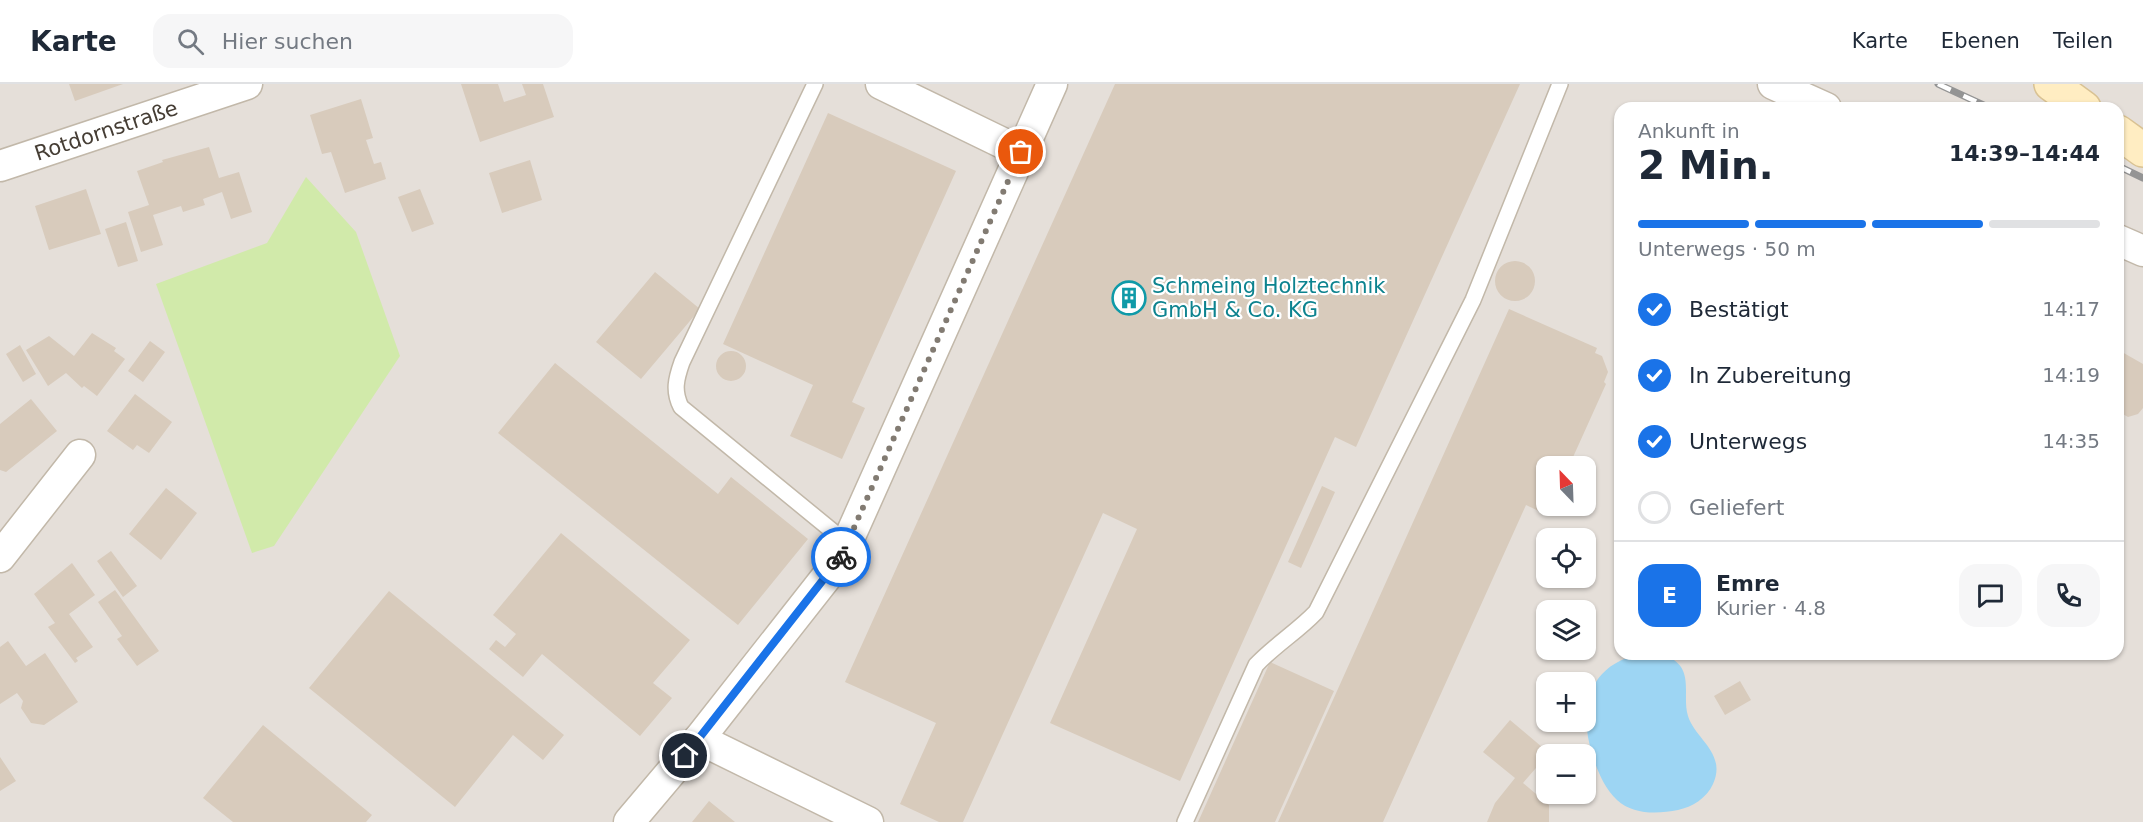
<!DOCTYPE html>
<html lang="de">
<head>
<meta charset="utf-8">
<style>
	:root { --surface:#fff; --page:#f6f6f7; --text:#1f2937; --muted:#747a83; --line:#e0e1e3; --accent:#1a73e8 }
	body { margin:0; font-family:"DejaVu Sans",sans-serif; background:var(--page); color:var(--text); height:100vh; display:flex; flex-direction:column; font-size:22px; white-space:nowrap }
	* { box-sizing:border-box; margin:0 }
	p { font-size:20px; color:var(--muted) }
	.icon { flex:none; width:33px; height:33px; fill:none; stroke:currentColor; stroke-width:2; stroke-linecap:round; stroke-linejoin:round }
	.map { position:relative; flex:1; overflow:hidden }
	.details { position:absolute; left:1614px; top:18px; width:510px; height:558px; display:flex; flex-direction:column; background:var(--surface); border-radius:18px; box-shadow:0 2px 4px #0004 }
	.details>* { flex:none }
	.needle { width:39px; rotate:337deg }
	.fabs { position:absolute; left:1536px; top:372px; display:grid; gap:12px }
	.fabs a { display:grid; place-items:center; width:60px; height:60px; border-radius:12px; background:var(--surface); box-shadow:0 2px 4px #0004; font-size:30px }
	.pin { position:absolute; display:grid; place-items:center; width:51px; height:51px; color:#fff; margin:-26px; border:3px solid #fff; border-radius:50%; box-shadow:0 2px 6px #0007 }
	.courier { position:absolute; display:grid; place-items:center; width:60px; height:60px; margin:-30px; border:4px solid #1a73e8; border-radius:50%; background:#fff; color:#222; box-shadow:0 2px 8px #0007 }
	.overview em { font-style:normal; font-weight:800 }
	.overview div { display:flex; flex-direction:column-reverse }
	.overview { display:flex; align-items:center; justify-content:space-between; height:102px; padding:0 24px }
	h1 { font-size:39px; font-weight:800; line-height:45px }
	.bar { display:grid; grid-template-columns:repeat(4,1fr); gap:9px 6px; align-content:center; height:72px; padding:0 24px }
	.bar i { height:8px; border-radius:4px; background:var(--line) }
	.bar .selected { background:var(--accent) }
	.bar p { grid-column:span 4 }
	.line { display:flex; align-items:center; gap:15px; padding:0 24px; border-top:2px solid var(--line) }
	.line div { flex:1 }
	.round { display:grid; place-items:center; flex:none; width:63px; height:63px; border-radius:18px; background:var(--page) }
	ol { padding:0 24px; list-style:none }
	li { display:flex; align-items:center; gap:18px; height:66px }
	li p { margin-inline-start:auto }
	li .icon { padding:6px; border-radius:50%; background:var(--accent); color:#fff; stroke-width:4 }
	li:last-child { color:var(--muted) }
	li i { width:33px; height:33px; border:3px solid var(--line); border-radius:50% }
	header { display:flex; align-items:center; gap:36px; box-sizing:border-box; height:84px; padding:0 30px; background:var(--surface); border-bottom:2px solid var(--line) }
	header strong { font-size:28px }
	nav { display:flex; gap:33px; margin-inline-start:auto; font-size:21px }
	.search { width:420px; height:54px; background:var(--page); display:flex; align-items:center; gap:15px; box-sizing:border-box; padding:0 21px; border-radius:18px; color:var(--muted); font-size:22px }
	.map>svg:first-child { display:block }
	.industrial { fill:#e5dfd9; fill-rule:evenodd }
	.green { fill:#d1eaaa }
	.water { fill:#9dd5f3 }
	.building { fill:#d8cbbc }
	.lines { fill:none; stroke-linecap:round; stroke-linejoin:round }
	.lane-casing { stroke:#c2b8a9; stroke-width:18 }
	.street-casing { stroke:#c2b8a9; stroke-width:33 }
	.secondary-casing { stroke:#d9c293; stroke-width:36 }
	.lane { stroke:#fff; stroke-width:15 }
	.street { stroke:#fff; stroke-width:30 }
	.secondary { stroke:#ffedc2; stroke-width:33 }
	.rail-casing { stroke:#949494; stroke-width:7 }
	.rail { stroke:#fff; stroke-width:4.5; stroke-dasharray:14; stroke-linecap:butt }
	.done { stroke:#827b72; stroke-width:6; stroke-dasharray:0 10.8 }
	.route { stroke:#1a73e8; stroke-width:8 }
	.labels { text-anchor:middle; stroke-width:4.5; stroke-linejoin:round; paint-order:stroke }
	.street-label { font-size:21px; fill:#453d34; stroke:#fff }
	.culture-label { font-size:21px; fill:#0d838f; stroke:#fff; text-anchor:start }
</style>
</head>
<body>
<header>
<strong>Karte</strong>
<div class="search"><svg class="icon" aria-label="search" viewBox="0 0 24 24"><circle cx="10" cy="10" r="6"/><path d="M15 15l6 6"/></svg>Hier suchen</div>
<nav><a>Karte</a><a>Ebenen</a><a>Teilen</a></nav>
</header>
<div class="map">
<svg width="2143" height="738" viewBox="0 0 2143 738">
	<rect width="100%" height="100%" fill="#f3eee4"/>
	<!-- industrial -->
	<path class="industrial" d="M0 0H2143V738H0ZM1620 24H2118V570H1620ZM1546 382H1586V422H1546ZM1546 454H1586V494H1546ZM1546 526H1586V566H1546ZM1546 598H1586V638H1546ZM1546 670H1586V710H1546Z"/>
	<!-- green -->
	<path class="green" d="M306 93 356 148 400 272 274 462 252 469 156 200 267 159Z"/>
	<!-- water -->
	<path class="water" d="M1640 570C1655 570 1671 569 1681 583 1690 597 1683 617 1688 632 1695 655 1727 669 1713 700 1707 714 1692 723 1678 726 1658 730 1633 731 1617 716 1605 705 1598 688 1593 673 1578 627 1586 582 1640 570Z"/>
	<!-- building -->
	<path class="building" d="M69 0H123L75 17Z
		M461 0H498L504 18 526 11 522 0H543L554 33 480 58Z
		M1115 0H1520L1356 363 1335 353 1180 697 1050 639 1137 445 1103 429 963 738H939L900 720 936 639 845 598Z
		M361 15 373 54 366 56 374 80 381 78 386 95 345 109 331 68 322 70 310 31Z
		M828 29 956 87 852 318 865 324 842 375 790 352 813 301 723 260Z
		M209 63 219 94 239 88 252 128 231 135 222 108 203 115 205 121 183 128 181 122 153 131 163 161 141 168 128 128 149 121 137 87 163 78 162 76Z
		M530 76 542 116 502 129 489 89Z
		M86 105 101 150 49 166 35 122Z
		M420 105 434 140 412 148 398 113Z
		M126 138 138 177 118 183 105 145Z
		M1495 197a20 20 0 1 1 40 0a20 20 0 1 1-40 0Z
		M655 188 700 225 641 295 596 258Z
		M1509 225 1597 264 1595 269 1602 272 1608 288 1604 298 1606 300 1569 382H1546V422H1552L1547 431 1526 421 1383 738H1278Z
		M92 249 116 264 114 267 125 275 97 312 84 302 82 304 66 289 48 302 26 266 49 252 74 272Z
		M150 257 165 268 143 298 128 287Z
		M20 261 36 290 23 298 6 270Z
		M716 282a15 15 0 1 1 30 0a15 15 0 1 1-30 0Z
		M2122 268 2143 280V324L2138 330 2128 333 2121 329 2118 333V275Z
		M555 279 718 410 731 393 808 455 738 541 498 349Z
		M135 310 172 338 149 369 137 361 133 366 107 347Z
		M31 315 57 347 6 388 0 386V340Z
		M1322 402 1335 408 1301 484 1288 478Z
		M166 404 197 429 161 476 129 450Z
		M561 449 690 556 653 599 672 614 640 652 542 570 523 593 489 565 496 556 505 563 516 550 493 531Z
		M111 467 137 502 123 513 97 477Z
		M72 479 95 511 69 530 93 563 76 574 78 577 75 579 48 543 55 539 34 510Z
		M115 506 159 567 137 582 117 555 122 552 98 518Z
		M389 507 564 651 543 676 513 651 455 723 309 604Z
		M8 557 26 582 45 569 78 618 44 641 31 639 21 624 23 617 17 609 0 620V563Z
		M1270 578 1334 607 1275 738H1198Z
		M1740 597 1751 616 1725 631 1714 612Z
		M1510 636 1549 669 1523 699 1549 721V738H1487L1495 719 1515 694 1483 668Z
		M263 641 372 731 366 738H233L203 714Z
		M0 673 16 697 0 707Z
		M709 717 735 738H692Z"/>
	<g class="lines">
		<defs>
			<path id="lane" d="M815 0 682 278C676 295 673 307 681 323L847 459
				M1185 738 1256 581C1275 561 1298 547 1316 528L1473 216 1560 0"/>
			<g id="street">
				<path d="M881 0 1021 68"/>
				<path d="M1773 0 1826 24"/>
				<path id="s1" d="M0 82 247 0"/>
				<path d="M2118 156 2143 167"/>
				<path d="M0 473 80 371"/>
				<path d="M699 655 868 738"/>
				<path d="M629 738 699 655 839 477 1052 0"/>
			</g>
			<path id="secondary" d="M2051 0 2084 24
				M2118 48 2143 66"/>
		</defs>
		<!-- lane casing -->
		<use href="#lane" class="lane-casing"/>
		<!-- street casing -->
		<use href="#street" class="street-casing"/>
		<!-- secondary casing -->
		<use href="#secondary" class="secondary-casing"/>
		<!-- lane -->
		<use href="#lane" class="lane"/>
		<!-- street -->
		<use href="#street" class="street"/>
		<!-- secondary -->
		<use href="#secondary" class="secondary"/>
		<defs>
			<path id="rail" d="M1938 0 1990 24
				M2118 82 2143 94"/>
		</defs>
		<!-- rail casing -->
		<use href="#rail" class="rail-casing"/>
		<!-- rail -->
		<use href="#rail" class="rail"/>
	</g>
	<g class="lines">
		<!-- done -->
		<path class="done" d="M841 473 1021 68"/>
		<!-- route -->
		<path class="route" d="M685 672 841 473"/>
	</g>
	<!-- icons -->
	<defs>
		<symbol id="building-ring" viewBox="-11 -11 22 22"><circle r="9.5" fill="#fff" stroke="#0f9aa8" stroke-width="1.5"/><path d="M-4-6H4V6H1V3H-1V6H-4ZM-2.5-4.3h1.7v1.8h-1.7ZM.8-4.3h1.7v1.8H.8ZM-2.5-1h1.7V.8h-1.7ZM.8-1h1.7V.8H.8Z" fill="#0f9aa8"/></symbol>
	</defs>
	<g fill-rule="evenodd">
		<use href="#building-ring" x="1110" y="195" width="38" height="38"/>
	</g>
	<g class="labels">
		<!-- street labels -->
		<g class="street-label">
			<text dy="7" stroke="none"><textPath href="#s1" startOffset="112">Rotdornstraße</textPath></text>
		</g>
		<!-- culture labels -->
		<g class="culture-label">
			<text x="1152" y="209">Schmeing Holztechnik<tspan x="1152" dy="24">GmbH &amp; Co. KG</tspan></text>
		</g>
	</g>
</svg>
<div class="fabs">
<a><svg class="needle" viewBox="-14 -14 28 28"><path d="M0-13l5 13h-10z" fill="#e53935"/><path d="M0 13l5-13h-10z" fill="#747a83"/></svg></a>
<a><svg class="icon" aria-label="locate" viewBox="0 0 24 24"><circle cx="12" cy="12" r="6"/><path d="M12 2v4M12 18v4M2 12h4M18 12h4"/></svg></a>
<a><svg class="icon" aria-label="layers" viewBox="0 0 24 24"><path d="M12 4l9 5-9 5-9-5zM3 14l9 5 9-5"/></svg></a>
<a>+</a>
<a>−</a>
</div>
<div class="pin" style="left:1021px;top:68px;background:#ea580c"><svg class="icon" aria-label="bag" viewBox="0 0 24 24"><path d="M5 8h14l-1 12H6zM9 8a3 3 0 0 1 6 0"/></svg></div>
<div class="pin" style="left:685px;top:672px;background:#1f2937"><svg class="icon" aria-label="home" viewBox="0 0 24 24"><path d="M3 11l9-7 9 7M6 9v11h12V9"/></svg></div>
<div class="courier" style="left:841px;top:473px"><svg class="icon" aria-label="bike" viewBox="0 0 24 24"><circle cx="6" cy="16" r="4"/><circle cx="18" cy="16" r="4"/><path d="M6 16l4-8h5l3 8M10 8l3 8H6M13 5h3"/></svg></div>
<section class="details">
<div class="overview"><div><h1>2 Min.</h1><p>Ankunft in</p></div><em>14:39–14:44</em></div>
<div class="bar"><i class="selected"></i><i class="selected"></i><i class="selected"></i><i></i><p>Unterwegs · 50 m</p></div>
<ol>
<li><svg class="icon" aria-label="check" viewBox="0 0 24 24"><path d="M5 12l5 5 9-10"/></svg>Bestätigt<p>14:17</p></li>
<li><svg class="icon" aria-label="check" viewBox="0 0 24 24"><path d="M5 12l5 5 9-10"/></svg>In Zubereitung<p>14:19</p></li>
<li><svg class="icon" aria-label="check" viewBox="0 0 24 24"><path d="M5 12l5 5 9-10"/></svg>Unterwegs<p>14:35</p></li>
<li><i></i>Geliefert</li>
</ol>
<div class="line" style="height:108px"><b class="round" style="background:var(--accent);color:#fff">E</b><div><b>Emre</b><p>Kurier · 4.8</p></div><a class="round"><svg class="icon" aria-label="chat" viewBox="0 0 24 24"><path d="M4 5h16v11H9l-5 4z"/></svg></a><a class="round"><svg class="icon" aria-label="phone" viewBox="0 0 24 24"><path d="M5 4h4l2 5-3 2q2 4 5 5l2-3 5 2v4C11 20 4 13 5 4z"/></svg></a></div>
</section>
</div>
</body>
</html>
